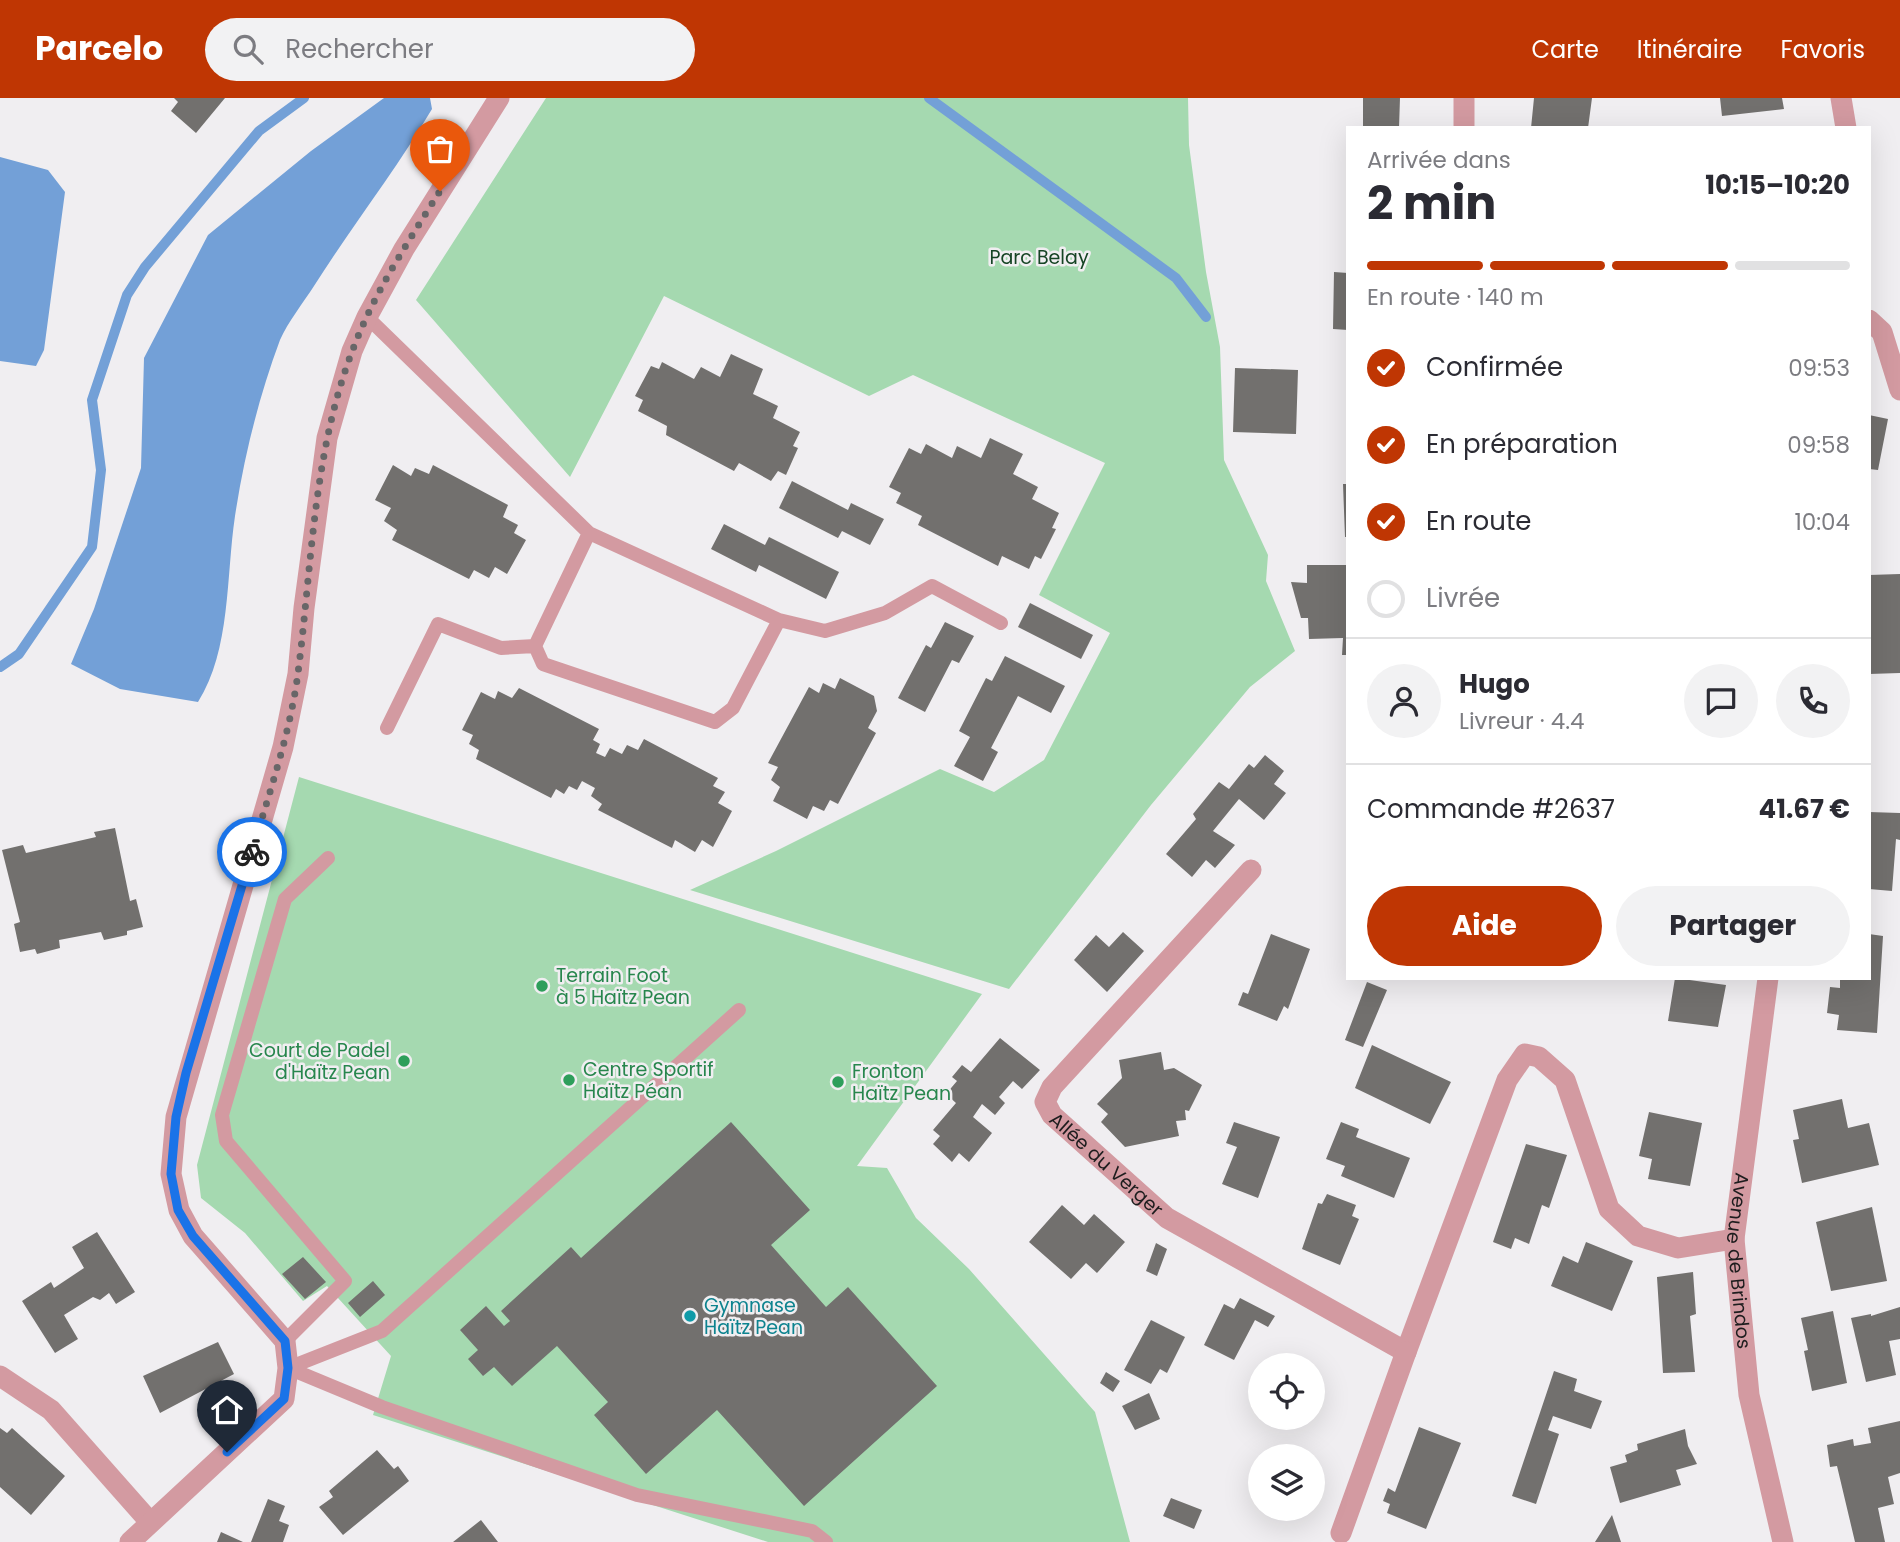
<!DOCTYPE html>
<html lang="fr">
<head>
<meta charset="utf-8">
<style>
	:root { --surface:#fff; --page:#f2f2f3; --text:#2b2b33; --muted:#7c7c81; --line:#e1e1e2; --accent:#bf3603 }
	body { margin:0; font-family:Poppins,sans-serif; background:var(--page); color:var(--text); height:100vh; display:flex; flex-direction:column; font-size:26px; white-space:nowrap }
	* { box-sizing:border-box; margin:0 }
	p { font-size:23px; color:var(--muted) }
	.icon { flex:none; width:38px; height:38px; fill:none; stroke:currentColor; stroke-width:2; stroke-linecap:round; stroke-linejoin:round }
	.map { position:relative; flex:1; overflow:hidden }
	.panel { position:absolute; left:1346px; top:28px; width:525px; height:854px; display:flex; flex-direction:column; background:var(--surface); border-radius:0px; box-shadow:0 7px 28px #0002 }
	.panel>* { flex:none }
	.fabs { position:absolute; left:1248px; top:1255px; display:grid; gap:14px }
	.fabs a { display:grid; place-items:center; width:77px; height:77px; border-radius:50%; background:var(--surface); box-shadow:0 7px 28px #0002; font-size:35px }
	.pin { position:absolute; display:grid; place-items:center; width:60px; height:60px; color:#fff; margin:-72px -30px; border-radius:50% 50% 50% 0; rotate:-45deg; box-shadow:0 0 7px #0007 }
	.pin .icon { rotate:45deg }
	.courier { position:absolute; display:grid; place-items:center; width:70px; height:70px; margin:-35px; border:5px solid #1a73e8; border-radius:50%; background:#fff; color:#222; box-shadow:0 2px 9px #0007 }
	.overview em { font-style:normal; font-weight:700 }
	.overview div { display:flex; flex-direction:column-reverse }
	.overview { display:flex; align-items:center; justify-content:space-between; height:119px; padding:0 21px }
	h1 { font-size:46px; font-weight:700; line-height:52px }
	.bar { display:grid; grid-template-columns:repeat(4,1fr); gap:10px 7px; align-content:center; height:84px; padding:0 21px }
	.bar i { height:9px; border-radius:5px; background:var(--line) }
	.bar .active { background:var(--accent) }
	.bar p { grid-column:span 4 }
	.line { display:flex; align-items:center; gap:18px; padding:0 21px; border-top:2px solid var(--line) }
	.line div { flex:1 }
	.round { display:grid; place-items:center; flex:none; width:74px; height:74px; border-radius:37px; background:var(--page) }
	ol { padding:0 21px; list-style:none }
	li { display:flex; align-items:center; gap:21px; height:77px }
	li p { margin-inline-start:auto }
	li .icon { padding:7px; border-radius:50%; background:var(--accent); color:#fff; stroke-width:4 }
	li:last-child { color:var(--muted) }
	li i { width:38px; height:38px; border:4px solid var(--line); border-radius:50% }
	.primary-button { display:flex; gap:14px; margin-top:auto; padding:14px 21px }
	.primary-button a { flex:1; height:80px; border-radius:42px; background:var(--accent); color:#fff; font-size:28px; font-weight:700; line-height:80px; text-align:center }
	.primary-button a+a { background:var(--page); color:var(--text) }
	header { display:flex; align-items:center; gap:42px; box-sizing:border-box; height:98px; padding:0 35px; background:var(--accent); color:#fff }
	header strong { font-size:33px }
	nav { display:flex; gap:38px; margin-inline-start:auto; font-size:24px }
	.search { width:490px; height:63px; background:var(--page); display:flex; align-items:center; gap:18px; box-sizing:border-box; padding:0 24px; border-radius:38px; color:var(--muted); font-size:26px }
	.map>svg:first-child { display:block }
	.green { fill:#a5d9b0 }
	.water { fill:#73a0d7 }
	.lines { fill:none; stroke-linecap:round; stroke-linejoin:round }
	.stream { stroke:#73a0d7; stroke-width:10 }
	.building { fill:#72706e }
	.lane { stroke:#d39aa1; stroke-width:14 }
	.street { stroke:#d39aa1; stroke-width:21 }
	.done { stroke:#686668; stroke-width:7; stroke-dasharray:0 12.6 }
	.route { stroke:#1a73e8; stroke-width:9 }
	.leisure-dot { fill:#2e9e5b; stroke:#f0eef1; stroke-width:2.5 }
	.culture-dot { fill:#0f9aa8; stroke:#f0eef1; stroke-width:2.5 }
	.labels { text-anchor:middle; stroke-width:5; stroke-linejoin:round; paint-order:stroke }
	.park-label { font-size:19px; fill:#154424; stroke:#f0eef1 }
	.leisure-label { font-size:19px; fill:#27864d; stroke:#f0eef1; text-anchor:start }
	.street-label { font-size:19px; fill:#1e1d1e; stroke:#f0eef1 }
	.culture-label { font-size:19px; fill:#0d838f; stroke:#f0eef1; text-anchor:start }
</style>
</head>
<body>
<header>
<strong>Parcelo</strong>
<div class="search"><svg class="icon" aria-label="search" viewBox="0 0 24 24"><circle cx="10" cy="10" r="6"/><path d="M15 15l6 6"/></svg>Rechercher</div>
<nav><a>Carte</a><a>Itinéraire</a><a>Favoris</a></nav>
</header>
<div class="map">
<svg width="1900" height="1444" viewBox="0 0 1900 1444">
	<rect width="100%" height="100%" fill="#f0eef1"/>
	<!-- green -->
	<path class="green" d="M546 0H1188L1189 47 1206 174 1220 249 1224 362 1268 457 1266 483 1295 553 1250 589 1151 707 1009 891 690 792 776 753 940 671 994 694 1044 662 1110 535 1039 497 1105 365 913 277 869 298 664 198 570 379 416 202Z
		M299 679 982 896 857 1068 887 1070 916 1120 969 1171 1095 1314 1130 1444H768L373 1317 391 1258 327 1188 303 1203 245 1135 201 1100 197 1067Z"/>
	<!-- water -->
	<path class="water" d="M384 0H430L432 11C396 72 352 128 314 188 303 205 288 224 280 242 259 298 244 359 235 418 226 478 231 552 198 604L120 591 71 566 94 511 141 370 144 260 208 137 311 53Z
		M0 59 48 72 65 94 44 252 36 268 0 263Z"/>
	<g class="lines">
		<!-- stream -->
		<path class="stream" d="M929 0 1176 180 1206 219
			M0 569 19 556 92 449 101 372 92 302 127 197 145 169 259 33 304 0"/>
	</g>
	<!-- building -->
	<path class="building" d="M174 0H225L196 35 171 13 178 4Z
		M1363 0H1400L1399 30 1363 29Z
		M1534 0H1592L1588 30H1531Z
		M1720 0H1782L1784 11 1722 18Z
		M1334 174 1348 175V232L1333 231Z
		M731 256 763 271 753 296 778 308 773 320 800 334 793 348 798 350 786 377 778 373 771 383 739 365 734 373 666 337 667 328 638 313 643 302 635 298 651 268 659 271 662 264 694 281 701 269 720 279Z
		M1235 270 1298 272 1296 336 1233 334Z
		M1869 317 1888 321 1878 372 1869 371Z
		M990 340 1023 356 1013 376 1038 389 1032 401 1059 415 1052 430 1056 431 1041 461 1035 458 1029 471 1002 458 998 468 918 427 922 418 896 405 901 395 889 389 909 350 921 356 926 346 952 360 957 348 981 360Z
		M393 367 411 378 415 370 429 376 433 367 508 407 503 419 518 427 514 435 526 442 507 476 495 469 489 480 474 472 469 481 392 442 397 432 384 423 391 410 375 402Z
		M792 383 848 412 851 405 884 421 870 447 842 433 838 440 779 410Z
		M1343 386H1348V439H1345Z
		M724 426 765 447 769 439 839 474 826 501 759 467 756 474 711 451Z
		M1307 467H1348V557H1342L1343 540 1309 541 1308 520H1301L1291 484 1307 485Z
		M1900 476V575L1869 576V477Z
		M1030 505 1093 537 1081 561 1018 529Z
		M945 524 974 538 959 565 952 562 925 614 898 600 926 547 931 550Z
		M1005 558 1065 588 1051 615 1018 598 991 650 998 654 983 683 954 668 970 639 959 633 986 580 992 583Z
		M840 580 874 598 877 613 868 630 876 635 838 706 830 702 824 713 813 708 807 721 773 703 780 689 771 682 778 669 768 665 809 589 819 595 823 585 835 591Z
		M519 590 599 631 593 642 600 646 596 655 605 659 610 650 622 656 627 647 638 652 644 641 718 680 713 688 725 694 718 705 732 713 713 749 702 742 695 754 675 742 672 750 598 712 602 706 591 698 595 690 582 683 577 692 569 688 564 696 556 691 551 700 476 661 479 652 469 646 473 637 462 632 481 594 495 601 498 593 512 600Z
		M1265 657 1284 673 1274 686 1286 695 1264 722 1239 701 1213 733 1235 747 1215 770 1206 762 1192 779 1166 756 1196 721 1193 716 1219 684 1229 691 1249 666 1254 670Z
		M1869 714 1900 715V742L1896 741 1892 793 1869 791Z
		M115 730 130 803 136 801 143 829 127 833V837L104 842 101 834 59 842 60 850 37 856 35 851 20 854 14 826 20 824 2 752 23 747 26 755 96 739 94 734Z
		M1123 834 1144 853 1107 894 1074 862 1096 837 1109 849Z
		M1271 836 1310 851 1288 911 1284 908 1277 923 1238 907 1243 894 1248 896Z
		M1869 836 1883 838 1877 935 1837 932 1839 917 1827 915 1830 889 1840 890V880H1869Z
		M1675 880 1726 887 1718 929 1668 923Z
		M1367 884 1387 892 1363 949 1345 942Z
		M1000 940 1040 972 1022 991 1013 983 999 999 1005 1005 995 1017 982 1006 973 1019 992 1035 969 1064 959 1055 952 1064 933 1046 940 1038 933 1032 956 1005 946 996 957 983 952 979 962 967 971 974Z
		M1372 947 1451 984 1430 1026 1355 990Z
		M1161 954 1164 972 1174 970 1202 987 1189 1013 1185 1012 1186 1022 1176 1023 1179 1038 1125 1049 1101 1024 1108 1016 1097 1006 1122 980 1119 962Z
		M1842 1001 1848 1030 1869 1025 1879 1067 1802 1085 1793 1042 1799 1041 1793 1012Z
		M1649 1014 1702 1025 1690 1088 1648 1081 1652 1061 1639 1058Z
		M731 1024 810 1112 771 1147 826 1209 848 1189 937 1288 804 1408 717 1312 646 1376 594 1317 608 1304 557 1248 512 1288 494 1269 483 1278 468 1261 478 1252 460 1232 486 1208 504 1228 510 1223 501 1213 571 1149 581 1160Z
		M1234 1024 1280 1039 1258 1100 1222 1086 1237 1049 1226 1045Z
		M1341 1024 1359 1031 1356 1039 1410 1060 1394 1100 1341 1078 1345 1068 1326 1061Z
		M1526 1046 1567 1057 1549 1110 1542 1107 1529 1146 1515 1140 1511 1151 1493 1144Z
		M1327 1096 1356 1107 1352 1118 1359 1121 1340 1167 1302 1151 1318 1105 1322 1106Z
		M1062 1107 1084 1127 1094 1116 1125 1144 1097 1175 1086 1165 1071 1181 1029 1144Z
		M1872 1109 1887 1183 1831 1193 1816 1124Z
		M97 1134 135 1194 116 1206 109 1195 100 1202 93 1199 64 1217 78 1241 55 1255 22 1203 51 1184 54 1190 84 1170 72 1149Z
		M1586 1144 1633 1163 1612 1213 1551 1188 1563 1158 1578 1165Z
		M1156 1145 1167 1151 1157 1178 1146 1173Z
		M303 1159 326 1184 305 1201 282 1176Z
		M1693 1174 1696 1216 1690 1218 1695 1274 1663 1275 1657 1179Z
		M373 1183 385 1197 360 1219 348 1205Z
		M1240 1200 1275 1218 1268 1229 1255 1222 1234 1262 1204 1247 1224 1206 1234 1211Z
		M1900 1209V1241L1889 1243 1896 1277 1866 1284 1851 1220 1871 1216V1218Z
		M1833 1213 1847 1285 1812 1293 1804 1253 1808 1252 1801 1220Z
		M1151 1222 1185 1239 1167 1275 1160 1271 1151 1286 1124 1272Z
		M218 1244 234 1276 160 1315 143 1278Z
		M1554 1273 1577 1281 1574 1293 1602 1303 1591 1331 1553 1318 1548 1332 1559 1336 1536 1406 1512 1398Z
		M1106 1274 1120 1283 1113 1294 1100 1285Z
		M1149 1295 1160 1321 1135 1332 1122 1308Z
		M1900 1323V1375L1888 1379 1894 1406 1878 1410 1885 1444H1855L1837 1368 1830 1369 1827 1347 1853 1341 1854 1348 1871 1345 1868 1330Z
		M1419 1329 1461 1345 1426 1431 1387 1415 1390 1406 1383 1403 1388 1390 1395 1394Z
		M0 1330 7 1335 12 1330 65 1378 31 1417 0 1389Z
		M1685 1331 1688 1348 1697 1366 1676 1372 1681 1387 1620 1405 1610 1369 1627 1364 1625 1357 1638 1352 1637 1346Z
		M377 1352 394 1371 398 1368 409 1383 343 1437 319 1409 333 1399 329 1393Z
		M1171 1400 1202 1412 1194 1431 1163 1418Z
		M268 1401 285 1408 279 1423 289 1427 283 1444H251Z
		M1612 1417 1621 1444H1595Z
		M481 1422 498 1444H453Z
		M221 1434 243 1444H217Z"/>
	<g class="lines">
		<!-- lane -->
		<path class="lane" d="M367 219 589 435 535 548 543 566 715 624 733 610 779 522 589 435
			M779 522 825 533 885 515 932 488 1001 525
			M387 630 438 526 501 550 535 548
			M285 1243 345 1183 226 1043 222 1017 285 801 328 760
			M288 1270 382 1233 739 912
			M288 1270 382 1309 637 1397 812 1433 826 1444"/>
		<!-- street -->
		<g class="street">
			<path d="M1841 0 1846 30"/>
			<path d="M1464 30V0"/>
			<path d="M1869 222 1882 234 1900 292"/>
			<path id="s1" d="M1251 772 1052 989 1045 1004 1052 1017 1167 1120 1406 1254 1507 982 1525 956 1539 959 1565 982 1609 1111 1638 1138 1678 1150 1734 1141"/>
			<path id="s2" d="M1768 880 1734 1141 1749 1297 1783 1444"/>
			<path d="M0 1278 51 1312 150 1424"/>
			<path d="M1341 1435 1406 1254"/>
			<path d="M130 1444 284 1301 288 1270 285 1243 193 1138 179 1112 171 1076 176 1019 283 649 298 576 304 510 327 340 352 253 367 219 404 151 499 0"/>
		</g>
	</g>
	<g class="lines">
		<!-- done -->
		<path class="done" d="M252 754C269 695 290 636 298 575 312 467 313 354 353 251 374 195 408 144 440 93"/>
		<!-- route -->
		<path class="route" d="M227 1354 284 1301 288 1270 285 1243 193 1138 178 1112 171 1076 176 1019 186 975 252 754"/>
	</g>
	<!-- markers -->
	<g class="leisure-dot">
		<circle cx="542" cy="888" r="7"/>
		<circle cx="404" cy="963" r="7"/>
		<circle cx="569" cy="982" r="7"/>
		<circle cx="838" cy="984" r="7"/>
	</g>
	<circle class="culture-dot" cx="690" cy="1218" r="7"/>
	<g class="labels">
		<!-- park labels -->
		<g class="park-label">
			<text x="1039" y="166">Parc Belay</text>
		</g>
		<!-- leisure labels -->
		<g class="leisure-label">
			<text x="556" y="884">Terrain Foot<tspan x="556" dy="22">à 5 Haïtz Pean</tspan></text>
			<text x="390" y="959" text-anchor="end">Court de Padel<tspan x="390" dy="22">d'Haïtz Pean</tspan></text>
			<text x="583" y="978">Centre Sportif<tspan x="583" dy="22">Haïtz Péan</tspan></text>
			<text x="852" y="980">Fronton<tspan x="852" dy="22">Haïtz Pean</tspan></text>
		</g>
		<!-- street labels -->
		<g class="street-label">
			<text dy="7" stroke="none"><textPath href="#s1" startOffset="399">Allée du Verger</textPath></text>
			<text dy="7" stroke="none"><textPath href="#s2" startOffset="285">Avenue de Brindos</textPath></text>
		</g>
		<!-- culture labels -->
		<g class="culture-label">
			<text x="704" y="1214">Gymnase<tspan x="704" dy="22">Haïtz Pean</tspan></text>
		</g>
	</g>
</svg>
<div class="fabs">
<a><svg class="icon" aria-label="locate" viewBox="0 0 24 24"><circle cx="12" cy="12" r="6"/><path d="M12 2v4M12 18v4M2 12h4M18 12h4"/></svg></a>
<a><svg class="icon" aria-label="layers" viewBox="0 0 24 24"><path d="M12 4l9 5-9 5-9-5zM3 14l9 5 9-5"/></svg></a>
</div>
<div class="pin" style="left:440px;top:93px;background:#ea580c"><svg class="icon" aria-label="bag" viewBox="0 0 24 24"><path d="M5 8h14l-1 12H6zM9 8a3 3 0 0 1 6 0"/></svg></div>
<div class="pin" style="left:227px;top:1354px;background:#1f2937"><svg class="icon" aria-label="home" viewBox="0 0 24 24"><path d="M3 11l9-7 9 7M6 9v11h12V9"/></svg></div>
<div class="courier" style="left:252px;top:754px"><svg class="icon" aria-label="bike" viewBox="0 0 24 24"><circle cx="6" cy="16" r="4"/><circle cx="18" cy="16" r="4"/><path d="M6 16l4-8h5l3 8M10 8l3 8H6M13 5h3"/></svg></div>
<section class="panel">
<div class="overview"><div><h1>2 min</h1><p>Arrivée dans</p></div><em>10:15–10:20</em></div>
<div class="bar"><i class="active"></i><i class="active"></i><i class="active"></i><i></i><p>En route · 140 m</p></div>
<ol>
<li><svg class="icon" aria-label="check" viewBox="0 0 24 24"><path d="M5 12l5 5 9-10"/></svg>Confirmée<p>09:53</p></li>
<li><svg class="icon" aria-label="check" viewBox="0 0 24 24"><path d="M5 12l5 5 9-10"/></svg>En préparation<p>09:58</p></li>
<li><svg class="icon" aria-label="check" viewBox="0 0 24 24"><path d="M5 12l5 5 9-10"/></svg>En route<p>10:04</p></li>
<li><i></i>Livrée</li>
</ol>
<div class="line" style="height:126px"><a class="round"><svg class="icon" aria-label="person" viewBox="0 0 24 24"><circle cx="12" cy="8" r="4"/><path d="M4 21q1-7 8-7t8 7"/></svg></a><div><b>Hugo</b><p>Livreur · 4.4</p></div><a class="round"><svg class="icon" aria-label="chat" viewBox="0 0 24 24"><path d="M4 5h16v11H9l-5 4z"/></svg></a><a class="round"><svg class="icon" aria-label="phone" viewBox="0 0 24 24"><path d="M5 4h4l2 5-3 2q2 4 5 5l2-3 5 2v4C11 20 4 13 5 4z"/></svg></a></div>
<div class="line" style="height:91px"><div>Commande #2637</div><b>41.67 €</b></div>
<div class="primary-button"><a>Aide</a><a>Partager</a></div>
</section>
</div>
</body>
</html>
